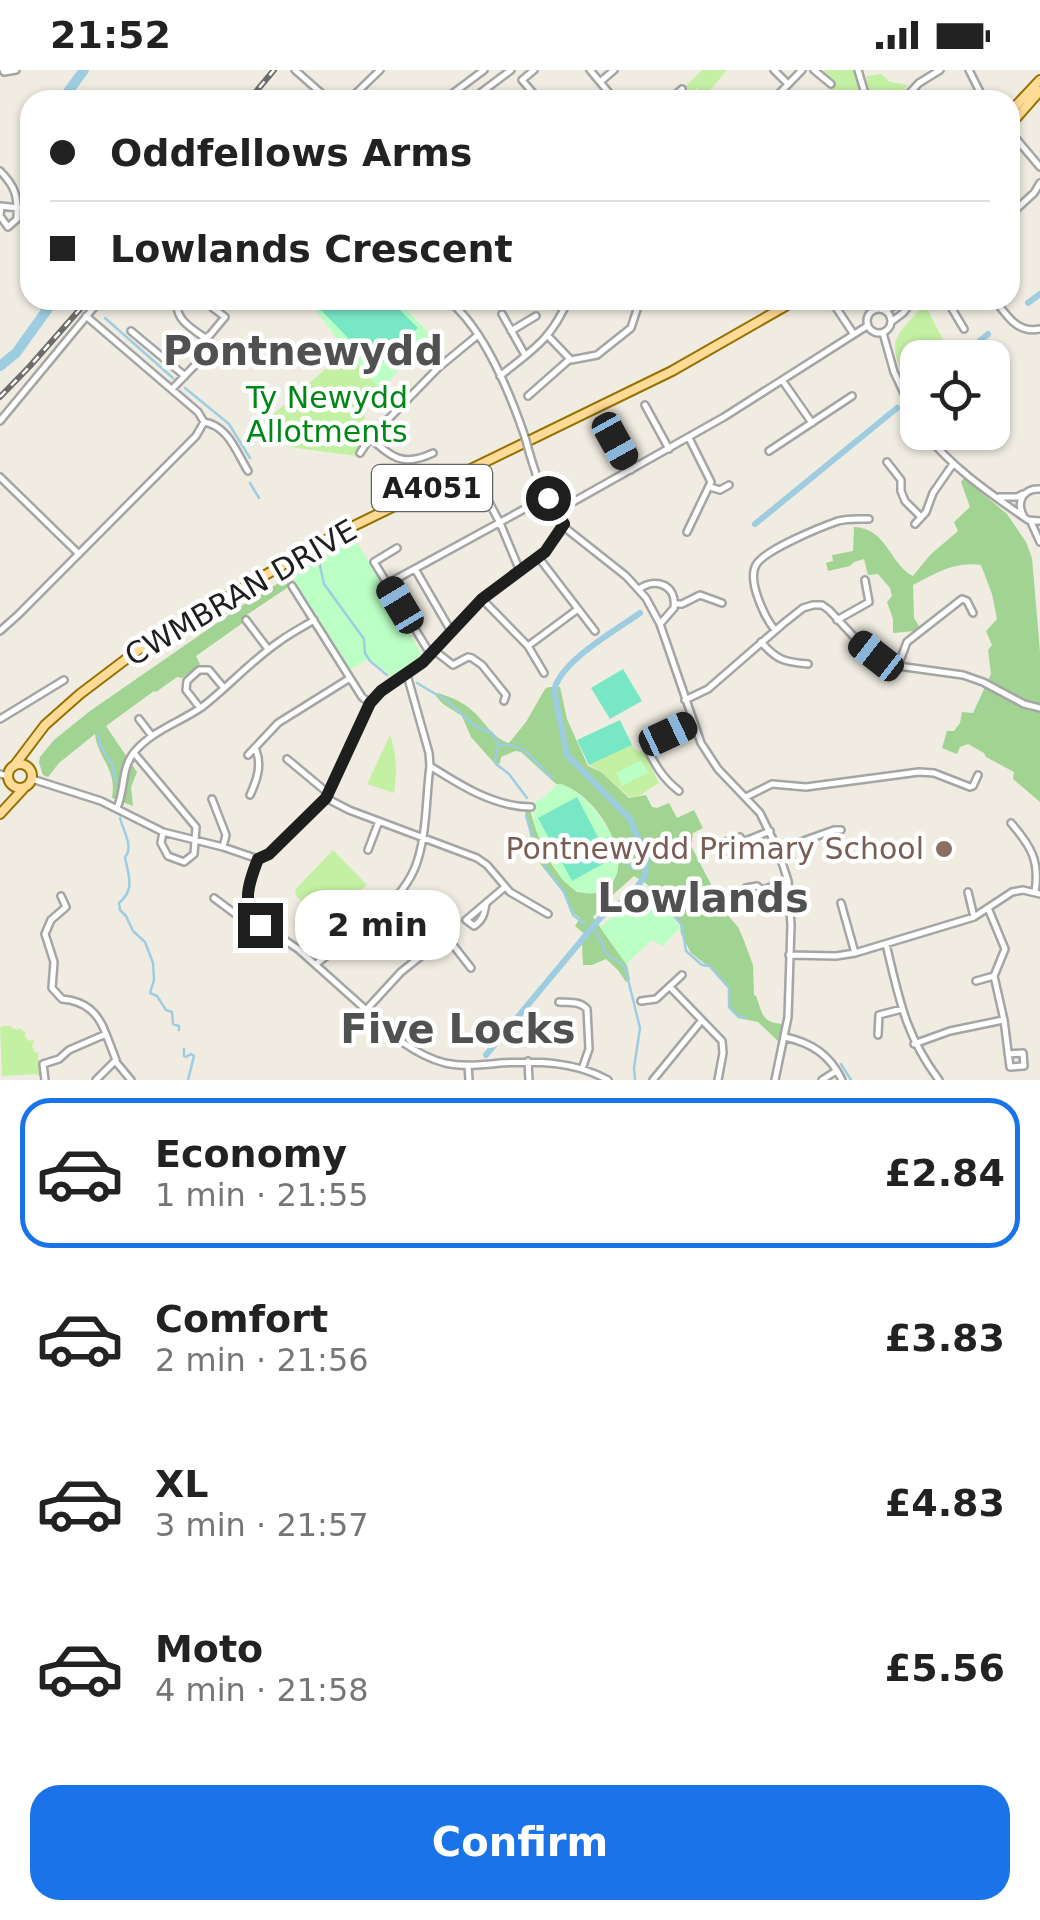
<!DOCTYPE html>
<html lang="en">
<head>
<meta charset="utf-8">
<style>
	:root { --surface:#fff; --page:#f6f6f6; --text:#222; --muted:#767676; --line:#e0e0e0; --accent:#1a73e8 }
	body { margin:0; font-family:"DejaVu Sans",sans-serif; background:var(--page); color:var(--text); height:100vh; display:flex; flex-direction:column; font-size:38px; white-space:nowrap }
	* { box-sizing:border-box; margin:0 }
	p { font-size:32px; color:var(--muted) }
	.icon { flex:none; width:55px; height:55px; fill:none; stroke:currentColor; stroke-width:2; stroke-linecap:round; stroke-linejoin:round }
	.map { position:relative; height:1010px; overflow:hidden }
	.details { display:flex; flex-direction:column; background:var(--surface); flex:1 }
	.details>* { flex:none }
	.guide { position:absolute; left:20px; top:20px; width:1000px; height:220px; border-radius:30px; box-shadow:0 2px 8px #0004; display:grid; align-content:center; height:220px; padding:0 30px; background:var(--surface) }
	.tools { position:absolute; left:900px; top:270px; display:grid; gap:20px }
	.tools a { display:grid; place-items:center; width:110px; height:110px; border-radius:20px; background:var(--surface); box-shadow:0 2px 8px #0004; font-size:50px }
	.end { position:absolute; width:45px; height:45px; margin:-22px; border:12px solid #1e1e1e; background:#fff; box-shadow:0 0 0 5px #fff }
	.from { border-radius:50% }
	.bubble { position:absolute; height:70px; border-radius:30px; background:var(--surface); box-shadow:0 2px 8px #0004; font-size:32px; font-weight:600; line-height:70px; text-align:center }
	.car { position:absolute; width:30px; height:60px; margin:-30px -15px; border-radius:12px; box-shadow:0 0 8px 2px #0007; background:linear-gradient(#222 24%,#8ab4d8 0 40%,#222 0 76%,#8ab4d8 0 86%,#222 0) }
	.guide b { display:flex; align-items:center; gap:35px; height:95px; font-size:38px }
	.guide b+b { border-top:2px solid var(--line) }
	.guide i { width:25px; height:25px; background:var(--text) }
	ul { padding:18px 0 0; list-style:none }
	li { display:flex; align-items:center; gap:30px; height:150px; margin:0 20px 15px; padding:0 10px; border:5px solid transparent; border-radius:30px }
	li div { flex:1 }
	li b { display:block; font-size:38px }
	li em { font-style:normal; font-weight:600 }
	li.selected { border-color:var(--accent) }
	li>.icon { width:90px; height:90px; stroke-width:1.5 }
	.action { display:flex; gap:20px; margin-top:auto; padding:20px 30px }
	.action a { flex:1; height:115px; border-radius:30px; background:var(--accent); color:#fff; font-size:40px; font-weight:600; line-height:115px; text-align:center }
	.status { display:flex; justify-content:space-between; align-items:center; height:70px; padding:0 50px; background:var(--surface); direction:ltr }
	.status svg { height:28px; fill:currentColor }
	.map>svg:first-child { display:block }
	.grass { fill:#c3f0a3 }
	.forest { fill:#a1d393 }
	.park { fill:#bbffc5 }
	.pitch { fill:#78e7c5 }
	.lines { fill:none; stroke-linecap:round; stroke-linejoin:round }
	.stream { stroke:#9ecde2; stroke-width:2.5 }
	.canal { stroke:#9ecde2; stroke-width:6 }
	.river { stroke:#9ecde2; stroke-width:10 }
	.minor-casing { stroke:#a5a5a5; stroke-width:10 }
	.major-casing { stroke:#977100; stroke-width:12 }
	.minor { stroke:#fff; stroke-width:5 }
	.major { stroke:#ffdb98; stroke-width:8 }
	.rail-casing { stroke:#6c6c6c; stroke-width:6 }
	.rail { stroke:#fff; stroke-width:2.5; stroke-dasharray:8; stroke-linecap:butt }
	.minor-bridge-casing { stroke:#a5a5a5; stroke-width:10; stroke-linecap:butt }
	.minor-bridge { stroke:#fff; stroke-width:5 }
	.route { stroke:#1e1e1e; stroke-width:12 }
	.education-dot { fill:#8d6e63; stroke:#fff; stroke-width:4 }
	.labels { text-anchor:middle; stroke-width:9; stroke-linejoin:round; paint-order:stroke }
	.shield { fill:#fff; stroke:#626262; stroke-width:2.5 }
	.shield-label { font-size:28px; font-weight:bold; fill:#1e1e1e }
	.park-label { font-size:30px; fill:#008716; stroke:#fff }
	.street-label { font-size:30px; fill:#1e1e1e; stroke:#fff }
	.education-label { font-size:30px; fill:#785e54; stroke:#fff; text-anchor:end }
	.district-label { font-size:40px; font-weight:bold; fill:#515151; stroke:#fff }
</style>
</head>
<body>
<div class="status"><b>21:52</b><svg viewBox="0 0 49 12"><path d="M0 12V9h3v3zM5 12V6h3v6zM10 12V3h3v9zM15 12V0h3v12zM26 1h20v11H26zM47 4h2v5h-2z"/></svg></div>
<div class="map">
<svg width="1040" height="1010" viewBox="0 0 1040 1010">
	<rect width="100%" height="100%" fill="#f0ece2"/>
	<path class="grass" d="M702 0H727L705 26 697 18 689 25 683 19Z
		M823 0H853L858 13 861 30H841L828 19 835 11Z
		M881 4 890 12 908 15 896 30 871 28 866 6Z
		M923 231 950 283 945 287 918 288 917 308 907 315C888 270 890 273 922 237Z
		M346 281 381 320 365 340 364 354 357 386 289 377 259 357Z
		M390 665C397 686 397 701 394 723L367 714Z
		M632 675 638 682 643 680 659 713C647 719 644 727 629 727L601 702 589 695Z
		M333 780 367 815 323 851 296 826 295 820Z
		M2 956H11V958L18 960 19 958 26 963 24 965 29 971 35 969 32 976 35 983 38 982 39 999 44 1009 35 1004 2 1006 0 958Z"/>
	<path class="forest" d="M964 408 1007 444 1026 472 1032 488 1040 582V732L1013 709 1014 702 986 687 984 683 968 674 960 677 957 684 942 678 947 661H954L960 653 962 642 973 643 991 604 988 580 992 575 986 561 997 549 992 524 981 495C956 491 935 503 913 515L914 548 919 556 914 561 893 563V549L887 532 892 526 890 518 878 504 868 505 864 489 854 492 850 496 828 501 826 493 833 491 832 485 853 481 854 457C887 458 890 495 913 506L930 485 958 461 954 452 970 437 961 412Z
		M313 492 296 516 293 514 242 548 244 552 196 586 200 594 182 608 177 607 156 622 154 621 106 656 137 702 131 717 133 736 112 728C117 697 98 690 95 664L59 693 48 707 43 705 39 693 40 687 54 670 90 641 246 533Z
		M549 617H560L567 649 588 696 601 702 629 728 646 725 652 737 657 738 669 733 677 748 694 740 703 758 693 763 691 776 726 843 738 857 743 868 753 895 754 925 756 926C763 944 761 952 782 954L780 973 758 952 738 948 729 937 728 918 709 897 691 883 681 864 680 855 663 831 647 814 634 806 609 828 593 847 627 895 630 909 626 912 618 900 606 889 592 895H583L582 874 587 866 575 856 580 848 574 844 563 822 541 795 530 765 525 741 530 740C539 771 550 802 577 822 658 830 603 718 556 714L521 682 515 681 501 687 500 693 496 695 471 667 462 646 443 634 436 626 438 623C448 626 461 631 469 638 484 649 490 667 509 673L526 652 545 619Z"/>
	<path class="park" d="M315 230H397L431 265 381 320 346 281 311 234Z
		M356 470 421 583V586L391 606 369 588 349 601 294 513 291 504Z
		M641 690 648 702 622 716 616 703Z
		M562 714C580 722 591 734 602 750 652 823 570 855 549 783 548 778 543 775 541 771 535 762 532 743 533 733L544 728 556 715Z
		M647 815 662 831 680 858 663 876 652 870 626 894 600 857 636 828Z"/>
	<path class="pitch" d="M327 230H390L418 258 377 298 319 238Z
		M623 599 642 631 610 649 591 618Z
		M620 650 632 675 589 695 577 670Z
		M577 727 610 790 572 811 538 748Z"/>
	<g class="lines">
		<path class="stream" d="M105 248 173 308
			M185 318 229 354 250 388
			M250 413 259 428
			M319 491 324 514 364 569 365 583 370 591 387 605
			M417 613 449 632 475 656 492 663 499 675 495 689 496 694 509 704 527 728
			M98 664 100 675 112 694 116 711
			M499 675C526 672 534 692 552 708
			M526 746 536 778 542 785 546 799 564 822 573 845 585 854
			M120 748C123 760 134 777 125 787 128 805 136 819 119 833L120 840 126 846 133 861 145 872 153 893 154 910 150 923 157 926 166 940 172 942 173 954 179 956V960
			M625 779 630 796 635 799
			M650 816 661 828 668 829 673 837V845L682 855 686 881 702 895 710 896 713 900 729 918V937L739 947H746
			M596 862C602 869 601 873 604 880 608 888 619 891 625 897L640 958 634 998 635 1010
			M184 979V986L186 987 191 984 194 986 188 1010
			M841 994 851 1010"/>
		<path class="canal" d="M1028 233 1040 224
			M960 288 988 264
			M913 326 918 322
			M755 454 897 338
			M486 985 601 847 630 826 645 806 646 789 644 781 629 748 567 685 554 621C560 591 615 561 640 543"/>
		<path class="river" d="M62 30 84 0
			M0 296 16 283 54 230"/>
		<defs>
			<path id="minor" d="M3 0 4 2 16 0
				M295 0 329 30
				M534 0 522 10 539 30
				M590 0 615 30
				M774 0 788 14
				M814 0 831 14
				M858 0 867 30
				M969 0 984 30
				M600 12 614 0
				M349 30 380 0
				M444 30 484 0
				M471 30 511 0
				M670 30 682 19
				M773 30 802 0
				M903 30 919 13 940 0
				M1013 65 1040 97
				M0 101C16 117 18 127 17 149L8 157 0 146 1 136 18 138
				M1010 145 1034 123 1040 113
				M178 230C173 248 191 258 205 268L210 265 225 247 213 238
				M448 230C484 259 510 323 525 367
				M831 230 853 263
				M870 230 874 239
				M951 230 948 232 964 259
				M995 230C1007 246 1018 264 1040 259
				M867 251a12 12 0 1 1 24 0a12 12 0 1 1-24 0Z
				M886 241 902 230
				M502 244 525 285
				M86 246 198 342 204 352C228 356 236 381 248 401
				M891 252 903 243 913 230
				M131 261 185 306
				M511 261 536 246
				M883 263 894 302 918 353
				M548 266 571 290 597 285 631 258 640 230
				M500 306C532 280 551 270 568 230
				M782 310 812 353
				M172 319 199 291
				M528 326 570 289
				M645 335 669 379
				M0 351 100 230
				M606 355 631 400
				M924 362C952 398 991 424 1028 450L1040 451
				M370 368C393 388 403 397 433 383
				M769 381 852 326
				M360 383 370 368 438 298 478 265
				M530 385 536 404 561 446 564 457 626 506 646 528 660 554 701 673 718 699 760 743 778 780 788 811 791 855 788 947 775 1010
				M887 392 901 410V421L905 431 921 447
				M0 407 79 484
				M710 417 720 420 729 415
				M999 427H1017L1023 424
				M435 436 474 416 481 417 500 453 520 501
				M557 441 724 347 867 256
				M1023 445C1016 431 1024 418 1040 419
				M1031 452 1040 472
				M915 454 926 442 933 423 953 394
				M687 462 711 412 689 368
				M397 478 374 492 431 585
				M539 488 595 561
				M415 499 451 561
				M387 514 539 431 548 428
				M292 516 362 627 370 633
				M639 519C656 507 677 515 674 538L660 554
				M482 529 528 576 544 603
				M675 534H682L700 525 722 533
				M246 550 268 579
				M837 550 869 532 865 510
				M775 560C765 548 747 511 756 495 764 480 821 457 838 451 849 448 859 449 869 449
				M0 561 18 545 196 366 204 352
				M761 572C777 590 784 592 808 594
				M528 576 578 539
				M435 581 453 595 468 587 472 588 482 595 506 625 504 631
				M898 596 907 572 962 529 967 531 973 543
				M685 630 708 619 784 553 803 538 813 535H822L829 540 858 571 876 585 898 596 963 605 983 612 1024 634 1040 638
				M200 638 186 620 187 611 199 600H209L224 618
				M0 649 64 610
				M139 649 152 666
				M134 683 196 757 194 784 184 792 168 786 161 773 163 762
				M248 685 278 653 350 608
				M287 689 329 724
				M430 696C460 715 494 737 531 737
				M0 704 8 706
				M32 709 101 731 163 762 223 777 258 789
				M679 721C662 708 654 693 645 674L692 653
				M250 725C257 710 262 695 256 680
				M746 727 772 714 806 717 919 702 934 703 970 717 973 716 978 705
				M326 728 349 740 477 788 487 795 510 822 548 844
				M212 729 226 765 223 777
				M117 738C126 718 120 698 136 680 154 660 180 652 202 637 229 616 252 590 280 571 291 563 303 557 314 550
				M1011 753C1031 776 1040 791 1035 822
				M743 772 740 767 723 773 726 781 741 778 743 772 770 761
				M368 780 379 751
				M778 780 834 760H841
				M258 789 250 810 247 829 249 841 255 850 298 879 402 972C415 981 429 989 445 993 463 997 482 995 500 993 537 991 574 991 608 1010
				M258 789 269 783 326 728 370 633 381 621 423 592 482 529 545 482 564 457
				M762 820 757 816 746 818 740 824 747 831 763 824 762 820 788 811
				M968 822 974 847
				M214 828 238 846 249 841
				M841 833 855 883
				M486 834C484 844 483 850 474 856L466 850 505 817
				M988 838 1005 879 994 906 1004 950 1010 997 1024 996 1023 983 1008 984
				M886 874C899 928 905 965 939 1010
				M789 885 836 886 855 883 974 847 1012 822 1023 820 1040 824
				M316 894C350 867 406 833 418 789 427 760 426 726 430 696L429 683 407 605
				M976 911 994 906
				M670 917 722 971 723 983 718 1010
				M641 931 656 929 682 905
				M559 932C570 933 580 931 587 939L589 979 582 999
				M366 940 401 902 446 866 471 898
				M878 965 879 945 902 939
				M785 967C812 973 830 985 842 1010
				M914 974 950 961 1003 950
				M528 991 529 1010
				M116 992 131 1010
				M468 995 469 1010
				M45 1010 43 994 59 989 69 980 106 964C98 942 85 931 62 929L52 918 54 892 45 864 51 850 66 837 61 826
				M96 1010 116 990 106 964
				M653 1010 702 950
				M822 1010 836 1001"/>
			<path id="major" d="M1010 42 1040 10
				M1010 55 1040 21
				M8 706a12 12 0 1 1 24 0a12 12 0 1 1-24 0Z
				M14 696 45 655 80 624 146 574 331 467 672 301 796 230
				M0 744 24 718"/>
		</defs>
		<use href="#minor" class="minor-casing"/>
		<use href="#major" class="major-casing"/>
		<use href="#minor" class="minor"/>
		<use href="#major" class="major"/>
		<defs>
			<path id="rail" d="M249 30 274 0
				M0 327 30 296 88 230"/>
		</defs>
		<use href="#rail" class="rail-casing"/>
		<use href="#rail" class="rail"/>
		<defs>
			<path id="minor-bridge" d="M525 367 530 385"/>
		</defs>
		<use href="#minor-bridge" class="minor-bridge-casing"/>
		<use href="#minor-bridge" class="minor-bridge"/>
	</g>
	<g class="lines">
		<path class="route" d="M260 855C240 835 249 812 258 789L269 784 326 728 370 633 381 621 423 592 482 529 545 482 564 454 548 428"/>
	</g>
	<circle class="education-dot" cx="944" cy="779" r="10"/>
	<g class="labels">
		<rect class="shield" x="372" y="395" width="120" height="46" rx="8"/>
		<g class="shield-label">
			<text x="432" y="428">A4051</text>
		</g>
		<g class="park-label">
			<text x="327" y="338">Ty Newydd<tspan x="327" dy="34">Allotments</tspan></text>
		</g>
		<g class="street-label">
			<text transform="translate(241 523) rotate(-30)" y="10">CWMBRAN DRIVE</text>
		</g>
		<g class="education-label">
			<text x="924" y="789">Pontnewydd Primary School</text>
		</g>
		<g class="district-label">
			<text x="303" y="295">Pontnewydd</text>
			<text x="703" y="842">Lowlands</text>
			<text x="458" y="973">Five Locks</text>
		</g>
	</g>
</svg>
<div class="tools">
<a><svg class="icon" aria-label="locate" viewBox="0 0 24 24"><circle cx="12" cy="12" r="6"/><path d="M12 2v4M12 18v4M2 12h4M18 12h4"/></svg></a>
</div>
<i class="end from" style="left:548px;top:428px"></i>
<i class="end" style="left:260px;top:855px"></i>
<div class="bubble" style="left:295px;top:820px;width:165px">2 min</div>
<i class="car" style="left:615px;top:371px;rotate:151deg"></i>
<i class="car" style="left:400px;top:535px;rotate:329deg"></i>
<i class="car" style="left:876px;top:586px;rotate:308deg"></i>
<i class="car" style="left:668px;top:664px;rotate:65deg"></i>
<div class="guide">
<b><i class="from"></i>Oddfellows Arms</b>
<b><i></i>Lowlands Crescent</b>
</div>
</div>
<section class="details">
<ul>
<li class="selected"><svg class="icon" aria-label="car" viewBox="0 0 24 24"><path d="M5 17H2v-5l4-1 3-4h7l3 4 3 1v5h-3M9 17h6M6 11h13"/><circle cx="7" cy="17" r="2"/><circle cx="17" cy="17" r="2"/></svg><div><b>Economy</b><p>1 min · 21:55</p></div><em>£2.84</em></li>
<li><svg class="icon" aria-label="car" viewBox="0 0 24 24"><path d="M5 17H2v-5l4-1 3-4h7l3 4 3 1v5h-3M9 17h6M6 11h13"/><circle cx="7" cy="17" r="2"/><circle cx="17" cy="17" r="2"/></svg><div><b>Comfort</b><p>2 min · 21:56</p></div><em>£3.83</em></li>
<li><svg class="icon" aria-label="car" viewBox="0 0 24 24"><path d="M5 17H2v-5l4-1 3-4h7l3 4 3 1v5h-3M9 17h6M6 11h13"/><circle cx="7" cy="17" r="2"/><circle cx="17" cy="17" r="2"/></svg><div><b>XL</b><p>3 min · 21:57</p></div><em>£4.83</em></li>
<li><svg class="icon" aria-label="car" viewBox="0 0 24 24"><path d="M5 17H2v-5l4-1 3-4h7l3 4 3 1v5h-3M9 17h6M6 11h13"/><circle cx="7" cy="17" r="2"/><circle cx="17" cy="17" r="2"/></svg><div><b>Moto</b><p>4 min · 21:58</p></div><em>£5.56</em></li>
</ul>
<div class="action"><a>Confirm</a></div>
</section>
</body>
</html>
